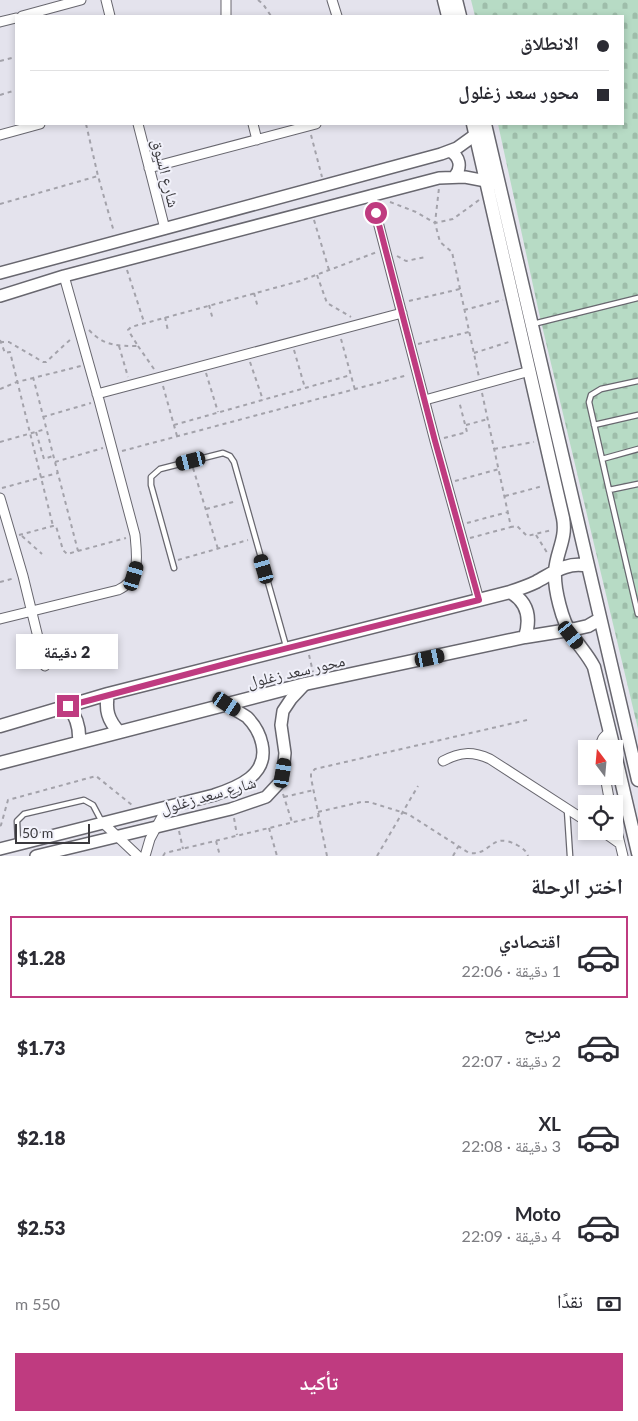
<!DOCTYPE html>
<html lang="ar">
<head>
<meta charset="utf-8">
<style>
	:root { --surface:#fff; --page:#f2f2f3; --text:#2b2b33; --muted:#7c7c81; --line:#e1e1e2; --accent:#bf3b80 }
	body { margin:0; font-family:Lato,"Noto Naskh Arabic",sans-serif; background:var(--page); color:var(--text); direction:rtl; height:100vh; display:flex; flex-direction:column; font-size:19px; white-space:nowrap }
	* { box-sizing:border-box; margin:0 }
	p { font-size:16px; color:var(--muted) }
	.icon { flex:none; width:28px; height:28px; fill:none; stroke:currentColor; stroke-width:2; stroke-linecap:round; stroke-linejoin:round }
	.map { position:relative; height:856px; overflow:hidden; direction:ltr }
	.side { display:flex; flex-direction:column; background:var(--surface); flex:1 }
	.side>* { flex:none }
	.top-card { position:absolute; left:15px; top:15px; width:609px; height:110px; border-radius:0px; box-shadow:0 2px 8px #0003; direction:rtl; display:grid; align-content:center; height:110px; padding:0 15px; background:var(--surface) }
	.needle { width:32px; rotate:344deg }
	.tools { position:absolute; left:578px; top:740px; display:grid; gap:10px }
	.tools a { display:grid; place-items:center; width:45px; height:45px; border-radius:0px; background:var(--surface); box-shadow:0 2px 8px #0003; font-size:25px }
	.scale { position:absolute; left:15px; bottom:12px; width:75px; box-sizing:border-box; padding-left:5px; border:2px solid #3b3a3e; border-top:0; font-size:14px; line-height:18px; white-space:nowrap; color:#3b3a3e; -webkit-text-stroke:4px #f1f1fa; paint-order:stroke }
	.end { position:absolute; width:22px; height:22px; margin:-11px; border:6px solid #bf3b80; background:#fff; box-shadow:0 0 0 2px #fff }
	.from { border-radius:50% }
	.bubble { position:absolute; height:35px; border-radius:0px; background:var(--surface); box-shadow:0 2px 8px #0003; font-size:16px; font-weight:800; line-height:35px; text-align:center; direction:rtl }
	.car { position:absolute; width:15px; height:30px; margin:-15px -8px; border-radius:6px; box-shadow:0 0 4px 1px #0007; background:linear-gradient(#222 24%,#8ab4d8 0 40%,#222 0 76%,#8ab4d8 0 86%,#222 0) }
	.top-card b { display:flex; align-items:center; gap:18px; height:48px; font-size:19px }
	.top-card b+b { border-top:1px solid var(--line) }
	.top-card i { width:12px; height:12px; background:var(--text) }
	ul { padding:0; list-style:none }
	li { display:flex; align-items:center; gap:15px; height:82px; margin:0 10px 8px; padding:0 5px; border:2px solid transparent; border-radius:0px }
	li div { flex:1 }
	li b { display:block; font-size:19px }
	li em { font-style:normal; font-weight:800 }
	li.selected { border-color:var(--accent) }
	li>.icon { width:45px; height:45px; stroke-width:1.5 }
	h2 { padding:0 15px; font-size:22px; line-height:60px }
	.pay { display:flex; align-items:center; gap:12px; height:55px; padding:0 15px; font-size:19px }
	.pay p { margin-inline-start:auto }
	.button { display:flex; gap:10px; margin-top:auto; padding:10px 15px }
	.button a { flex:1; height:58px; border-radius:0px; background:var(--accent); color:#fff; font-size:20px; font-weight:800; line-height:58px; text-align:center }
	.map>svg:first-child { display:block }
	.cemetery { fill:url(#cemetery-stones) }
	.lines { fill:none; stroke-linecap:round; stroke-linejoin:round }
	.service-casing { stroke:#68676f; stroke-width:7 }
	.minor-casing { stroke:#68676f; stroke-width:11 }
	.tertiary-casing { stroke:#68676f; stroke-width:14 }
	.secondary-casing { stroke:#68676f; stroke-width:15 }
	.path { stroke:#a3a2aa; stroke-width:2; stroke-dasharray:4 4; stroke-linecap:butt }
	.service { stroke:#fff; stroke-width:4.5 }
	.minor { stroke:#fff; stroke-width:9 }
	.tertiary { stroke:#fff; stroke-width:11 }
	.secondary { stroke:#fff; stroke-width:12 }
	.route { stroke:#bf3b80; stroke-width:6 }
	.labels { text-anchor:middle; stroke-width:4; stroke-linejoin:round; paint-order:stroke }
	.street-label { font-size:16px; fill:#3b3a3e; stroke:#f1f1fa }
</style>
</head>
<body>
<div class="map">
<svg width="638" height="856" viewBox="0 0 638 856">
	<defs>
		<pattern id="cemetery-stones" width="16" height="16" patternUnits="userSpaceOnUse" patternTransform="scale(1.25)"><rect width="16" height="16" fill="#b7dbc5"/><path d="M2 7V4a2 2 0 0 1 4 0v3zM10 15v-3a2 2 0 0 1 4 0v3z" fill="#9ebdaa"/></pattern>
	</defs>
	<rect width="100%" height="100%" fill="#e4e3ed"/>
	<path class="cemetery" d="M471 0H638V729L539 313 498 124H622V16H475Z"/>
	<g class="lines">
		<defs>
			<path id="service" d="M533 324 638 298
				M594 425 638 415
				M602 459 638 449
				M638 484 609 490 638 614
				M609 490 589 402 591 395 601 389 638 381
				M174 568 151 485V477L160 469 223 453 230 456 234 462 286 646
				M567 810 570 856
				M18 844 17 821 24 814 84 800 93 805 102 822"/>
			<path id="minor" d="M106 0 110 16
				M226 0V16
				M332 0 337 16
				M22 16 81 0
				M0 22 16 18
				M138 124 165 229
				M253 124 257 140
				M0 135 40 124
				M149 168 316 124
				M371 195 435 441 479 600
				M97 394 402 313
				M425 400 530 371
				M0 498 23 576 45 666
				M0 619 118 590C141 580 137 556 135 535L99 400 64 276
				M601 749C600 740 603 737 610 732
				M443 761C460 752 472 751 490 759L586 821
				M605 776 610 804
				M614 819 623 856
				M102 822 138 856
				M602 831 619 843
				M145 856 150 839 167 807"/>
			<path id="tertiary" d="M450 151C460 157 462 167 455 176
				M0 273 441 154 457 148 475 135
				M0 296 64 276 439 178 465 177 486 181
				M0 849 214 795C238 787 269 775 262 744 260 734 254 724 247 717 241 713 233 709 227 704
				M36 856 231 809 266 797 280 782 283 773 285 753 281 725 283 711 291 699 305 684"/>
			<path id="secondary" d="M444 0 448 16
				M456 0 460 16
				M473 124 563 518C567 539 556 552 555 572 554 588 562 622 572 635 579 646 588 655 594 667L614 749
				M485 124 638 780
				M510 592C528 602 531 618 525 637
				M108 694C105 710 108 720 119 732
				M68 706C77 717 80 728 79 742
				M0 726 108 694 510 592C519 589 528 586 536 582 553 573 567 561 588 566
				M614 750 638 853
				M0 763 305 684 525 637 575 629 588 626 600 619"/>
		</defs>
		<use href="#service" class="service-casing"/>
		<use href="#minor" class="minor-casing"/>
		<use href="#tertiary" class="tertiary-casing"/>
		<use href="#secondary" class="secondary-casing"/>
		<path class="path" d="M258 0 263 4 271 16
			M0 61 16 57
			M0 95 16 90
			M86 124 98 176 114 232
			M311 135 322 177
			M479 200 453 219 435 223 440 242 452 252 479 377
			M390 202 416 212 435 223 439 188
			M0 204 98 176
			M314 220 329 270
			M397 256 406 261 426 257
			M127 270 144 322
			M317 275 327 303 351 317
			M254 293 258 308
			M409 301 460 289
			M209 305 213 320
			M464 310 503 300
			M165 317 168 331
			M89 330C104 346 117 346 138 346L128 330 131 327 300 281 377 252
			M341 339 355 390
			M0 340 5 353 10 352 53 526
			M0 342H9L43 362H46L72 338
			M418 344 469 332
			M119 346 128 377
			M138 346 154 369
			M294 350 305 388
			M474 353 512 341
			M250 362 263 400
			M206 373 218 412
			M33 377 78 551
			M163 386 177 436
			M0 389 17 382 81 366
			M482 393 511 527 517 526 527 536 552 530
			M43 417 91 403
			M174 425 351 375
			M466 425 488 419
			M36 432 44 459 53 456
			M444 438 467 432 459 401
			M0 442 46 429
			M494 449 534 442
			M122 451 408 375
			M55 462 103 448
			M193 468 218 549
			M455 481 499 469
			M2 488 58 473
			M505 496 543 486
			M206 509 237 501
			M467 523 508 512
			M19 535 53 526H56L63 550 67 554 126 538
			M536 535 548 554
			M22 536 42 554
			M470 538 511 527
			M178 560 248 540
			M0 582 15 578
			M309 655 313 672
			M283 794 292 822
			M284 797 314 790
			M318 812 361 802H369L408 814 469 853C492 856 490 831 517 845 522 848 526 850 528 856
			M234 818 237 835
			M0 826 1 825 8 800 96 776 132 805
			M269 828 277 856
			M179 831 183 849
			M216 841 220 856
			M163 856 165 853 319 816
			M327 856 311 778V773L315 769 527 720
			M377 856 418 786
			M453 856 458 847"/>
		<use href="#service" class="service"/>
		<use href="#minor" class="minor"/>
		<use href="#tertiary" class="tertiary"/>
		<use href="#secondary" class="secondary"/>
	</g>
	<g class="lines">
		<path class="route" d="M68 706 248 658 479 600 435 441 376 213"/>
	</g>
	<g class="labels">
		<g class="street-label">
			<text transform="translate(166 173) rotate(76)" y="6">شارع السوق</text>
			<text transform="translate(296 671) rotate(-13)" y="6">محور سعد زغلول</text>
			<text transform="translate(208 795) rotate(-16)" y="6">شارع سعد زغلول</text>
		</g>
	</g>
</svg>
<div class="tools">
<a><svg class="needle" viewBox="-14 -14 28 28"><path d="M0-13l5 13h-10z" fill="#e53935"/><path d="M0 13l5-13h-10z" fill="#7c7c81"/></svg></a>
<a><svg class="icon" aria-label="locate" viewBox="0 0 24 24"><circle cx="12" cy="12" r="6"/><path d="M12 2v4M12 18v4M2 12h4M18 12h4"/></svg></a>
</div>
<div class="scale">50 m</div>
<i class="end from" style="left:376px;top:213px"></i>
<i class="end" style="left:68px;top:706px"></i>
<div class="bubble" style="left:16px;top:634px;width:102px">2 دقيقة</div>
<i class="car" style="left:191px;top:461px;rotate:256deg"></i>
<i class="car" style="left:264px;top:569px;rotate:344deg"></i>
<i class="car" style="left:134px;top:576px;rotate:17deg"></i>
<i class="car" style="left:571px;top:635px;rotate:142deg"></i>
<i class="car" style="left:430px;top:658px;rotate:78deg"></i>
<i class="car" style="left:227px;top:704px;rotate:124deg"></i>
<i class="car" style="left:283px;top:773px;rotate:9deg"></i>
<div class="top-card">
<b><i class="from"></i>الانطلاق</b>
<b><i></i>محور سعد زغلول</b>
</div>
</div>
<section class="side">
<h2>اختر الرحلة</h2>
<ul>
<li class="selected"><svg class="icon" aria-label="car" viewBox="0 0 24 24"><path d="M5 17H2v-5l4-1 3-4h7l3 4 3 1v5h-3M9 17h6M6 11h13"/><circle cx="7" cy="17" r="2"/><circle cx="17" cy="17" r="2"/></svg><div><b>اقتصادي</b><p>1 دقيقة · 22:06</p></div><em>$1.28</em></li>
<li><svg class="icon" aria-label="car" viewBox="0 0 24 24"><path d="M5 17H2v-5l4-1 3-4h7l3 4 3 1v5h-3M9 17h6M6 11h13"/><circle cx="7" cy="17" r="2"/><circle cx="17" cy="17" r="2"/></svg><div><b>مريح</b><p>2 دقيقة · 22:07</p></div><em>$1.73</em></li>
<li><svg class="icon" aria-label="car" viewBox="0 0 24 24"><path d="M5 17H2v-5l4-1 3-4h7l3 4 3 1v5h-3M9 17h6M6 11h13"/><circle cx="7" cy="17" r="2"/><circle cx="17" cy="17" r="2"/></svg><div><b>XL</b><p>3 دقيقة · 22:08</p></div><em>$2.18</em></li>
<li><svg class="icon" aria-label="car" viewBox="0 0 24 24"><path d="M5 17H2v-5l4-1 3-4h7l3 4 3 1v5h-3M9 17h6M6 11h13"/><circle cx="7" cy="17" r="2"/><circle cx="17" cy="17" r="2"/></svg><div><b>Moto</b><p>4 دقيقة · 22:09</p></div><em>$2.53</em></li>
</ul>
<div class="pay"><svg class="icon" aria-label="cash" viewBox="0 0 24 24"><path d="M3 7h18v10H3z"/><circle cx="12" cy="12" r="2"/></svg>نقدًا<p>550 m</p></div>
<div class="button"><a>تأكيد</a></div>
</section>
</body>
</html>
